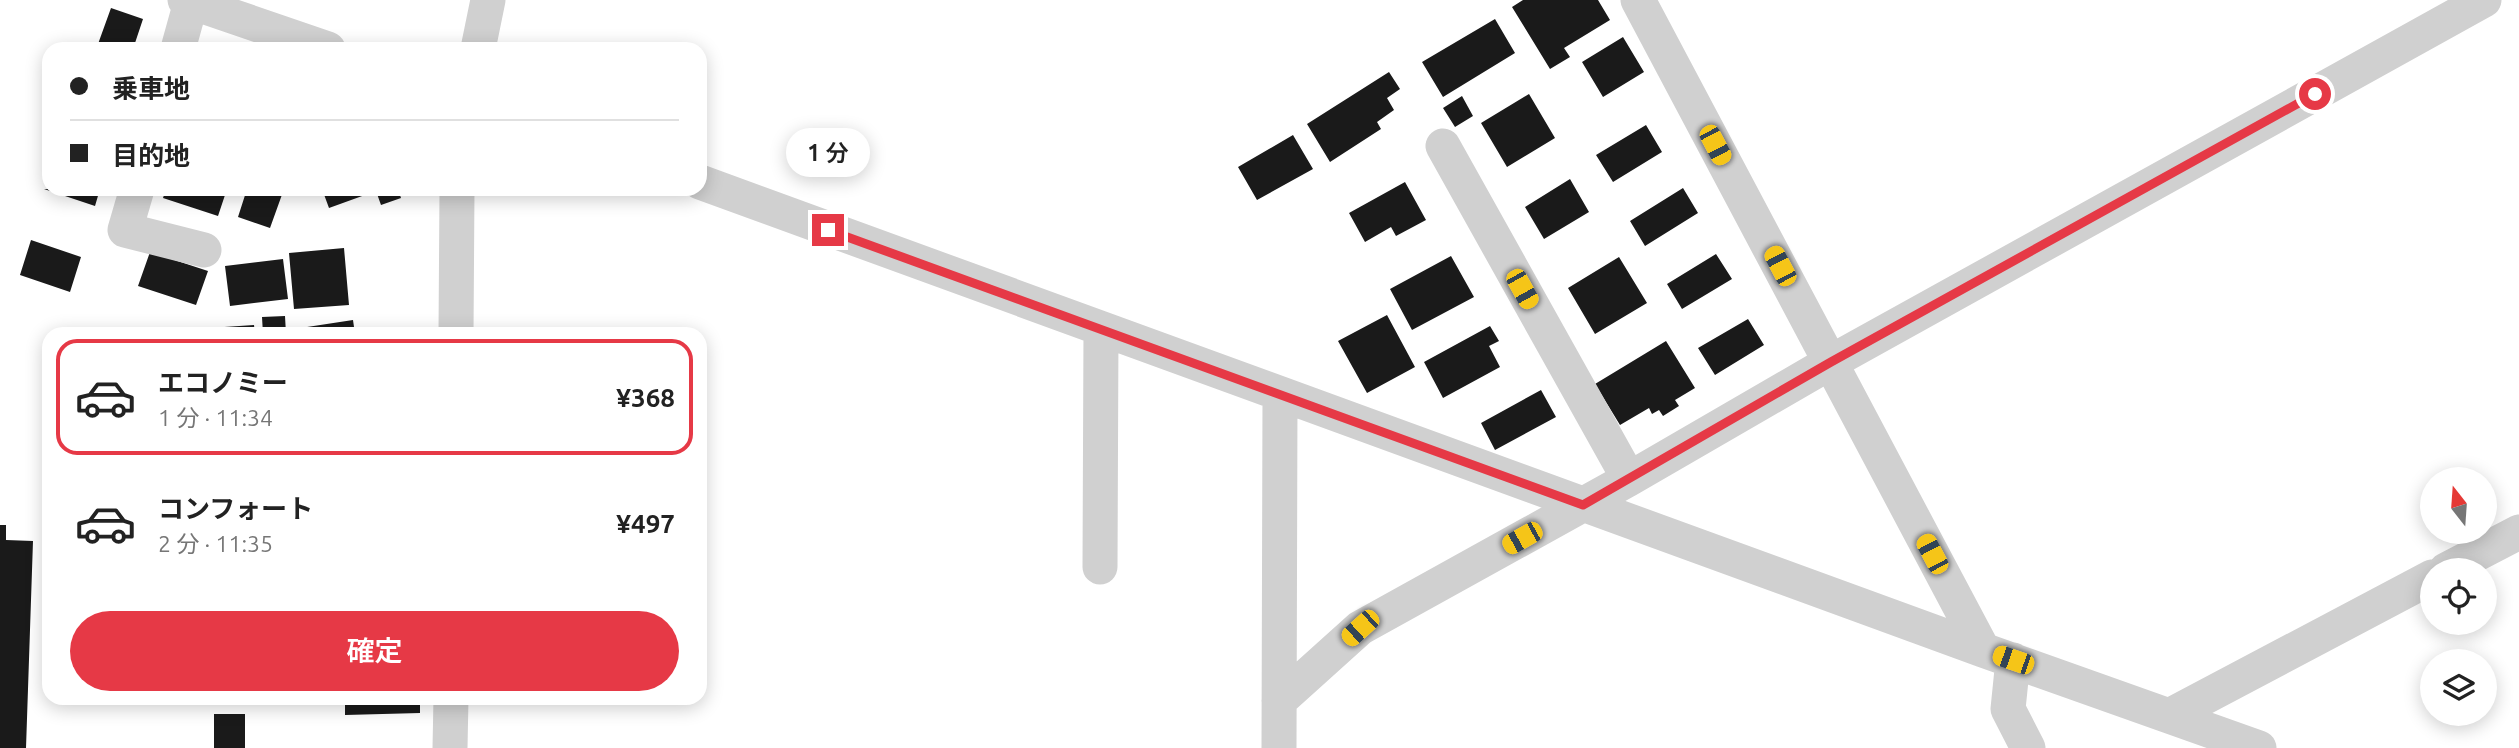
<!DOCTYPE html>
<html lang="ja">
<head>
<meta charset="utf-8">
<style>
	:root { --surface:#fff; --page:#f6f6f6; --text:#222; --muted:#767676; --line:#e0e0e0; --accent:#e63946 }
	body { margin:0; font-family:Ubuntu,"Noto Sans JP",sans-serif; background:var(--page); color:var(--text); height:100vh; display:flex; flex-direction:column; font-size:26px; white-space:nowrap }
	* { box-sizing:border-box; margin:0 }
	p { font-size:23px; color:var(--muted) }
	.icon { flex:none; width:38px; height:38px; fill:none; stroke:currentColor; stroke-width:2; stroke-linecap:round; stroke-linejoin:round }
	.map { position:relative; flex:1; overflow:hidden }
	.drawer { position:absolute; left:42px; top:327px; width:665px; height:378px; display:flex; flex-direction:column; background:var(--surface); border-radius:21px; box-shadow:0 4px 18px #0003 }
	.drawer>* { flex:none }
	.hud { position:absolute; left:42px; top:42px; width:665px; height:154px; border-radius:21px; box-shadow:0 4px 18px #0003; display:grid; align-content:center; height:154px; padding:0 28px; background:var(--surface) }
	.needle { width:46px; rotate:343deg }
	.controls { position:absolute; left:2420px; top:467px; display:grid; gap:14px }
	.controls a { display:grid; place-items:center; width:77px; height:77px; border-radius:50%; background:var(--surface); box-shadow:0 4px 18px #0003; font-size:35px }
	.end { position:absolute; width:32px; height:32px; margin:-16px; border:9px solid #e63946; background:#fff; box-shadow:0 0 0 4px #fff }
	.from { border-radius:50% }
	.bubble { position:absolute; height:49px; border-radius:24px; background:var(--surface); box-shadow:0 4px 18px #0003; font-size:23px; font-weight:600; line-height:49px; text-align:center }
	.car { position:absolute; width:21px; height:42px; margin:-21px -10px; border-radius:9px; box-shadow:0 0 5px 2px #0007; background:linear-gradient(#f5c518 24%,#345 0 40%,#f5c518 0 76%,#345 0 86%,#f5c518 0) }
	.hud b { display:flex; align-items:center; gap:24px; height:66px; font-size:26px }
	.hud b+b { border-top:2px solid var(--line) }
	.hud i { width:18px; height:18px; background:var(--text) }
	ul { padding:12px 0 0; list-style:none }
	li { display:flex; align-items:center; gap:21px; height:116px; margin:0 14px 10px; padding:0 14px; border:4px solid transparent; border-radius:21px }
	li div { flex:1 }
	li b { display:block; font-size:26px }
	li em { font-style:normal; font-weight:600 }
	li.active { border-color:var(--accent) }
	li>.icon { width:63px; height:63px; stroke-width:1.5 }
	.primary-button { display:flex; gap:14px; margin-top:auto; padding:14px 28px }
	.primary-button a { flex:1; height:80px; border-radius:42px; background:var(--accent); color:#fff; font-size:28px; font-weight:600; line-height:80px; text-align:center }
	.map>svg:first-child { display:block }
	.building { fill:#1a1a1a }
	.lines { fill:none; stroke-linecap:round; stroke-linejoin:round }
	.minor { stroke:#d0d0d0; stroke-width:35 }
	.route { stroke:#e63946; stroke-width:9 }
</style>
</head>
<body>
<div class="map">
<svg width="2519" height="748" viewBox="0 0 2519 748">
	<rect width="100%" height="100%" fill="#fff"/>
	<path class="building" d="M1523 0H1598L1610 20 1564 48 1570 57 1550 69 1512 7Z
		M111 8 143 19 133 49H115L98 44Z
		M1495 19 1515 53 1443 97 1422 62Z
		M1623 37 1644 72 1603 97 1582 62Z
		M1389 72 1400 89 1387 98 1394 110 1377 122 1381 129 1330 162 1307 124Z
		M1529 94 1555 138 1507 167 1481 123Z
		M1462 96 1473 116 1455 127 1443 108Z
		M1646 125 1662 152 1613 182 1596 155Z
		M1293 135 1313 169 1257 200 1238 167Z
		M1570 179 1589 212 1544 239 1525 207Z
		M1405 182 1426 220 1396 236 1391 227 1365 242 1349 213Z
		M1683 188 1698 213 1645 246 1630 221Z
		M44 189H100L95 206Z
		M166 189H227L218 216 163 198Z
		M247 189H284L270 228 238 217Z
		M322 189H398L401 198 381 205 376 191 329 208Z
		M31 240 81 257 70 292 20 275Z
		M344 248 349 305 294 309 289 253Z
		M150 252 208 271 196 305 138 286Z
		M1716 254 1732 279 1682 309 1667 284Z
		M1451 256 1474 297 1412 330 1390 289Z
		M1619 257 1647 303 1595 334 1568 288Z
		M283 259 288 299 230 306 225 266Z
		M1387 315 1415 367 1367 393 1338 341Z
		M285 316 286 334H263L262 317Z
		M1748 319 1764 345 1715 375 1698 348Z
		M353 320 355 334H294V329Z
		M254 325 255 334H180V330Z
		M1490 326 1499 341 1489 346 1500 367 1443 398 1424 362Z
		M1666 341 1695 388 1675 400 1679 406 1663 416 1659 410 1652 414 1649 408 1620 425 1595 384Z
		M1541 390 1556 417 1495 450 1481 423Z
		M0 525H6V540L33 541 26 748H0Z
		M345 698H420V713L345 715Z
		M214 714H245V748H214Z"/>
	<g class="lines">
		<path class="minor" d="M185 0 328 49
			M1638 0 1983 650
			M178 49 191 2
			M478 49 488 0
			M1443 146 1629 479
			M700 182 1983 650 2259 748
			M137 189 125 230 204 250
			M456 334 457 189
			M1100 567 1101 329
			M2446 570 2519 532
			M2013 660 2008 709 2028 748
			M1279 701 1360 628 1629 479 1831 362 2484 0
			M2171 715 2432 577
			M450 748 451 698
			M1279 748 1280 395"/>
	</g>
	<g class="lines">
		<path class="route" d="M828 230 1583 505 1831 362 2315 94"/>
	</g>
</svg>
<div class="controls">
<a><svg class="needle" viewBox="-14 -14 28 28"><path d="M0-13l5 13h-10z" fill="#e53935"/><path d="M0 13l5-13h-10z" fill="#767676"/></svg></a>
<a><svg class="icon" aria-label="locate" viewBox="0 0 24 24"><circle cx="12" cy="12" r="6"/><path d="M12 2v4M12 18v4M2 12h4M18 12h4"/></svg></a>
<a><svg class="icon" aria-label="layers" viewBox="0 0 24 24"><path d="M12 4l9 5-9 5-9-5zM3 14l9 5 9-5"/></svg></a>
</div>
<i class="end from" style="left:2315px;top:94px"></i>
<i class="end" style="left:828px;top:230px"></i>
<div class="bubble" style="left:786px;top:128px;width:84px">1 分</div>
<i class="car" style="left:1715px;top:145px;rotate:152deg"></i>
<i class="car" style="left:1780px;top:266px;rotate:332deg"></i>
<i class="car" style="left:1522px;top:289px;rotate:151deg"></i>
<i class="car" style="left:1522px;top:538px;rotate:241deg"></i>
<i class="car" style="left:1932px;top:554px;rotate:332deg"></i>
<i class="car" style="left:1360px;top:628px;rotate:228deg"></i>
<i class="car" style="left:2013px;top:660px;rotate:289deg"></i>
<div class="hud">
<b><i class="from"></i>乗車地</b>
<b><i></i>目的地</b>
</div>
<section class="drawer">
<ul>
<li class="active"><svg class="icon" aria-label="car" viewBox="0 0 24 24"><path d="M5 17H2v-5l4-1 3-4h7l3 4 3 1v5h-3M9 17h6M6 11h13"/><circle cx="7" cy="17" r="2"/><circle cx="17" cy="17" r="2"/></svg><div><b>エコノミー</b><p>1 分 · 11:34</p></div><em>¥368</em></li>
<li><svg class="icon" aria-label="car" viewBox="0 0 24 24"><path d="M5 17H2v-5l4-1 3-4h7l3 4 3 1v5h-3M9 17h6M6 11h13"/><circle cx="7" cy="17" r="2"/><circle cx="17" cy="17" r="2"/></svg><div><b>コンフォート</b><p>2 分 · 11:35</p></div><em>¥497</em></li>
</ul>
<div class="primary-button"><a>確定</a></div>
</section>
</div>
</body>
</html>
